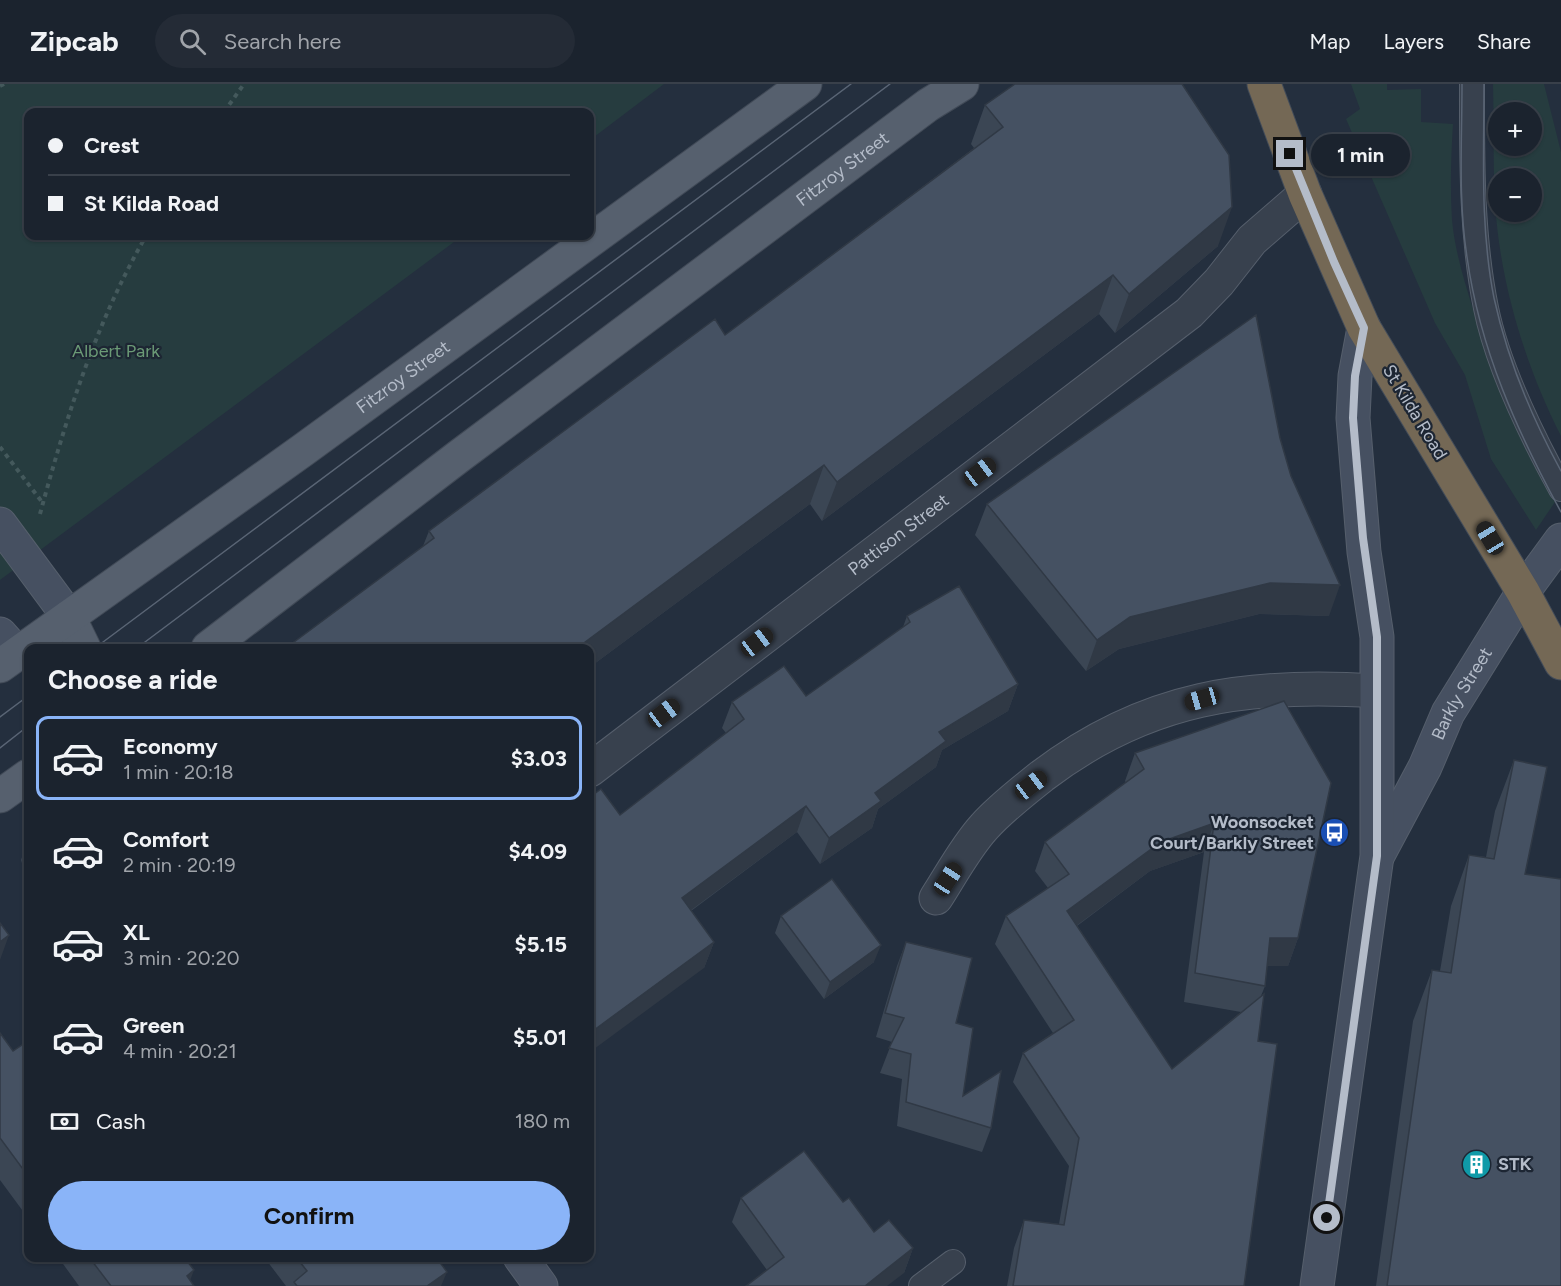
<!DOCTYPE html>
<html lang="en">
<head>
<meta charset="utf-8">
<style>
	:root { --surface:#1b232e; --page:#242b36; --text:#f1f3f6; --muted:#a0a4aa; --line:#39404a; --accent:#8ab4f8 }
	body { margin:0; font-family:Figtree,sans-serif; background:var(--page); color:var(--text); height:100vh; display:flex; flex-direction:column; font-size:22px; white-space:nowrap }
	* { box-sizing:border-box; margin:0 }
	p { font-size:20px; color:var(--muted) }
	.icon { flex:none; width:33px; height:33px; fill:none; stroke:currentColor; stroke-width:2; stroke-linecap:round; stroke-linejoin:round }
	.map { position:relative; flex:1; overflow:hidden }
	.drawer { position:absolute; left:24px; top:560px; width:570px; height:618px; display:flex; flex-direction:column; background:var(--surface); border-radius:12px; box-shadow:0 2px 4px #0004,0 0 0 2px var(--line) }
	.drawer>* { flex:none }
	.banner { position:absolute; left:24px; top:24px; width:570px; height:132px; border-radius:12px; box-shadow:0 2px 4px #0004,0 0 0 2px var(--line); display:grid; align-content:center; height:132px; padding:0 24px; background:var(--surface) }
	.controls { position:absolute; left:1488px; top:18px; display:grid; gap:12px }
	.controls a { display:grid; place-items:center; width:54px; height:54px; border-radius:50%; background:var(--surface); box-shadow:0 2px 4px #0004,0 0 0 2px var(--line); font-size:30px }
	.end { position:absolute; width:27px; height:27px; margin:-14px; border:8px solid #b4bcc9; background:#111; box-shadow:0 0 0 3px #111 }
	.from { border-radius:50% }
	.bubble { position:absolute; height:42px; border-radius:21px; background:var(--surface); box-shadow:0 2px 4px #0004,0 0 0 2px var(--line); font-size:20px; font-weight:700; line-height:42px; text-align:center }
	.car { position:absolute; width:18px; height:36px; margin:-18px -9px; border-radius:8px; box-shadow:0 0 4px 2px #0007; background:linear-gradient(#222 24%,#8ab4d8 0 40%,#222 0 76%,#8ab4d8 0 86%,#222 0) }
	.banner b { display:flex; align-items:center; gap:21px; height:57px; font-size:22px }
	.banner b+b { border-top:2px solid var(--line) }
	.banner i { width:15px; height:15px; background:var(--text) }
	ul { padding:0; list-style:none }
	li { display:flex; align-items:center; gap:18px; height:84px; margin:0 12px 9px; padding:0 12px; border:3px solid transparent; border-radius:12px }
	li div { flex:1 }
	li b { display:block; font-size:22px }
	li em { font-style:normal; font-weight:700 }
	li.active { border-color:var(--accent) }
	li>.icon { width:54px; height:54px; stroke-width:1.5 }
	h2 { padding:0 24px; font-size:27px; line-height:72px }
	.pay { display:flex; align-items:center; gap:15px; height:66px; padding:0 24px; font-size:22px }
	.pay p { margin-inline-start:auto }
	.button { display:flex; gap:12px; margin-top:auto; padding:12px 24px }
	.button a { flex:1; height:69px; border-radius:36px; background:var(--accent); color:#111; font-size:24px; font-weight:700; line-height:69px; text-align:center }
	header { display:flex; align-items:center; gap:36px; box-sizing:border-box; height:84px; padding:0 30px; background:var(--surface); border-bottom:2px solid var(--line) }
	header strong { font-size:28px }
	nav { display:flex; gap:33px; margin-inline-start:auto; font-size:21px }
	.search { width:420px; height:54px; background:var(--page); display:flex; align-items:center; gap:15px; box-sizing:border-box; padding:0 21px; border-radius:33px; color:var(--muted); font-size:22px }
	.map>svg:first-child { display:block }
	.green { fill:#263c3f; fill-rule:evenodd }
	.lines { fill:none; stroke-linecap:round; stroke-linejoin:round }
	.lane-casing { stroke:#565f6c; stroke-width:26 }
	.street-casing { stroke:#565f6c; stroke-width:35 }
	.secondary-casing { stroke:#565f6c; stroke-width:35 }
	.primary-casing { stroke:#414a57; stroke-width:35 }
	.highway-casing { stroke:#434c59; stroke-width:35 }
	.path { stroke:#44595c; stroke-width:4; stroke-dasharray:4.5 4.5; stroke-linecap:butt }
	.lane { stroke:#38414e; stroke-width:24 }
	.street { stroke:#38414e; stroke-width:33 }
	.secondary { stroke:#465061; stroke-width:33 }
	.primary { stroke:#56606e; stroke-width:33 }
	.highway { stroke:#746855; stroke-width:33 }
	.tram { stroke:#5a6575; stroke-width:1.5 }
	.wall { fill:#3b4654; fill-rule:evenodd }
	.shaded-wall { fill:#303945 }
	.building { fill:#455162; stroke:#303945; stroke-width:1.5 }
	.route { stroke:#b4bcc9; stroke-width:8 }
	.labels { text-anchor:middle; stroke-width:4.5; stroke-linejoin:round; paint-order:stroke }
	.street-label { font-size:18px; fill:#b4bcc9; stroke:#1d2633 }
	.park-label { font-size:18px; fill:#6b9a76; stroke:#1d2633 }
	.poi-label { font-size:18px; font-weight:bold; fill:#b4bcc9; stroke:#1d2633; text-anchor:end }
</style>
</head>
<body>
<header>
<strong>Zipcab</strong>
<div class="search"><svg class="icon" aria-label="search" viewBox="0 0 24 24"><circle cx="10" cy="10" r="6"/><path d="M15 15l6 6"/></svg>Search here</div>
<nav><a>Map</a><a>Layers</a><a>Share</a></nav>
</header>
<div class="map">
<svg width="1561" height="1202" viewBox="0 0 1561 1202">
	<rect width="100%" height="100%" fill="#242f3e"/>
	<path class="green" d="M0 0H664L590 56V28H28V152H462L0 496Z
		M1351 0H1387V6L1421 5V38L1453 40C1451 72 1450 104 1452 136 1455 167 1464 196 1473 225 1494 292 1522 356 1555 418L1536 446 1491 375 1465 291 1435 239 1346 35 1360 25Z
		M1493 0H1544L1561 68V352C1525 281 1500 199 1495 119 1493 80 1494 40 1493 0ZM1498 28H1532V62H1498ZM1498 94H1532V128H1498Z"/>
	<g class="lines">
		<defs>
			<path id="lane" d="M1472 0C1472 74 1471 150 1486 224 1498 284 1532 352 1561 405
				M921 1202 953 1178"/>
			<g id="street">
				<path id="s1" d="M590 686 1189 229 1219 198 1252 156 1305 110"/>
				<path d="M936 814C951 791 965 764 984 743 1001 724 1022 708 1042 692 1147 612 1248 599 1376 607"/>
			</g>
			<g id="secondary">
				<path d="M0 440 69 533"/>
				<path d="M0 550 17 569"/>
				<path id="s2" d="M1378 771 1425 683 1448 629 1523 508 1561 456"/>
				<path d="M520 1173 541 1202"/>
				<path d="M1317 1202 1377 772V553L1364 468 1353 334 1355 292 1364 244"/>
			</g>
			<g id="primary">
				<path d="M69 533 84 564"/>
				<path id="s3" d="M208 564 458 373 928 21 962 0"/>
				<path id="s4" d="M0 582 303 366 805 0"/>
				<path d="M0 712 28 692"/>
			</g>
			<path id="highway" d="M1264 0 1305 110 1364 244 1523 508 1561 579"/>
		</defs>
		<use href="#lane" class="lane-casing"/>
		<use href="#street" class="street-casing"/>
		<use href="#secondary" class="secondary-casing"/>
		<use href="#primary" class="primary-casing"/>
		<use href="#highway" class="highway-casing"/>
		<path class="path" d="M0 2 4 0
			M224 28 244 0
			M0 363 42 418
			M40 430C66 334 96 238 146 152"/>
		<use href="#lane" class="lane"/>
		<use href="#street" class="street"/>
		<use href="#secondary" class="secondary"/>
		<use href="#primary" class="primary"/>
		<use href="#highway" class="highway"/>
		<path class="tram" d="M1462 0C1462 58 1458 116 1467 173 1480 266 1517 347 1561 428
			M1484 0C1484 71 1480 144 1494 214 1507 274 1532 334 1561 387
			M95 564 851 0
			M137 564 890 0
			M0 633 28 612
			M0 664 28 642"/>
	</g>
	<path class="wall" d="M985 21 1218 162 1115 249 1099 230 822 437 810 420 590 583V564L423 462 429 447 725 251 974 64 971 60Z
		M1280 354 1329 532 1259 530 1119 565 1086 587 975 451 987 420Z
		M907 532 1018 600 1008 627 942 666 936 683 878 725 872 744 820 780 797 748 691 827 714 858 704 884 620 731 726 649 722 644 732 618 806 612 903 543Z
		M1284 617 1298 854 1288 882H1267L1265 902 1261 912 1244 1202H1007L1014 1164 1024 1136 1059 1140 1069 1082 1013 998 1023 969 1053 949 995 860 1006 832 1048 804 1035 787 1045 758 1126 699 1125 697 1135 669ZM1204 768 1184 918 1241 928 1172 985 1077 842 1150 787Z
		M1514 676 1525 790 1561 1202H1376L1413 937 1432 886 1440 887 1451 822 1469 771 1486 773 1495 727Z
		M28 758V798L21 776 27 759Z
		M781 832 874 878 824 915 775 849Z
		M906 858 956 939 963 1012 991 1044 982 1068 897 1042 902 995 880 989 892 958 876 953 897 882Z
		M0 949 13 967 28 957V1134L0 1096Z
		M741 1114 843 1118 874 1148 913 1164 904 1189 767 1186 732 1138Z
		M58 1173H184L190 1197 194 1202H79Z
		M264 1173H436L441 1202H286Z"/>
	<path class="shaded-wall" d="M1232 123 1218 162 1115 249 1129 210Z
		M1113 191 1099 230 822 437 837 398Z
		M824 381 810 420 590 583V564H577Z
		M1270 499 1340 501 1329 532 1259 530 1119 565 1086 587 1097 556 1130 533Z
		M1018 600 1008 627 942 666 936 683 878 725 872 744 820 780 829 754 875 709 939 648Z
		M806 722 797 748 672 840 682 814Z
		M1214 739 1204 768 1150 787 1057 856 1067 827 1161 758Z
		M9 851 0 876V858Z
		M1270 854H1298L1288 882H1259Z
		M714 858 704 884 590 968V949Z
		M881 861 874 878 824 915 830 898Z
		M913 1164 904 1189 887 1202H865Z
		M194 1186 188 1202 187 1192Z
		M447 1188 441 1202H427Z"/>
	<path class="building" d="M1015 0H1182L1229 71 1232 123 1129 210 1113 191 837 398 824 381 577 564H286L434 454 429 447 715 235 725 251 1003 43 985 21Z
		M1256 231 1280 354 1291 392 1340 501 1270 499 1130 533 1097 556 987 420Z
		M959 502 1018 600 939 648 946 657 875 709 881 717 829 754 806 722 682 814 714 858 590 949V713L601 705 620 731 744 635 732 618 784 582 806 612 910 538 907 532Z
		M1284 617 1331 699 1298 854H1270L1265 902 1195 889 1214 739 1161 758 1067 827 1172 985 1264 910 1258 957 1277 960 1244 1202H1013L1024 1136 1064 1141 1079 1054 1023 969 1074 936 1006 832 1069 790 1045 758 1144 685 1135 669Z
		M1514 676 1547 683 1525 790 1561 795V1202H1387L1432 886 1451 889 1469 771 1494 775Z
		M832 795 881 861 830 898 781 832Z
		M0 839 9 851 0 858Z
		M906 858 972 874 956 939 973 944 963 1012 1001 987 991 1044 906 1018 911 970 889 964 904 934 885 929Z
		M0 949 13 967 28 957V1092L0 1054Z
		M804 1067 843 1118 849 1114 874 1148 889 1136 913 1164 865 1202H746L784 1173 741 1114Z
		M89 1173H184L194 1186 187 1192 194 1202H111Z
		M296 1173H436L447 1188 427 1202H297L294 1198 307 1187Z"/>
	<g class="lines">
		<path class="route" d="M1290 70 1334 178 1364 244 1355 292 1353 334 1363 454 1377 553V772L1327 1134"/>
	</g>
	<defs>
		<symbol id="bus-disc" viewBox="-11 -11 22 22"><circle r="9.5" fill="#1a4fb4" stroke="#1d2633"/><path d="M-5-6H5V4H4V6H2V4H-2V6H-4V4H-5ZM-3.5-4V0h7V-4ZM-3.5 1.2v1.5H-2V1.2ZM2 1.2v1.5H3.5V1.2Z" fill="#fff"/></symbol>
		<symbol id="building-disc" viewBox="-11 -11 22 22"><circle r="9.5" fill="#0f9aa8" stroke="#1d2633"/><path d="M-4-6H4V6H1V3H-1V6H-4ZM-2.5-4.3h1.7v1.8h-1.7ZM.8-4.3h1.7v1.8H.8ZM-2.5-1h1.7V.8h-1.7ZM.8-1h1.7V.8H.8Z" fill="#fff"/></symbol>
	</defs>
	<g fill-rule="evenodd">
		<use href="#bus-disc" x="1318" y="732" width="33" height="33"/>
		<use href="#building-disc" x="1460" y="1064" width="33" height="33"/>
	</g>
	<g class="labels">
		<g class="street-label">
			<text dy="6" stroke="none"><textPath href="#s3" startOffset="795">Fitzroy Street</textPath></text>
			<text dy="6" stroke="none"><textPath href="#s4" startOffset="496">Fitzroy Street</textPath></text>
			<text transform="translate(1415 328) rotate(59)" y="6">St Kilda Road</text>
			<text dy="6" stroke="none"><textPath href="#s1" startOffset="388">Pattison Street</textPath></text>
			<text dy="6" stroke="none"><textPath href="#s2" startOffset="182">Barkly Street</textPath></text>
		</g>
		<g class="park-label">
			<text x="116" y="273">Albert Park</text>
		</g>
		<g class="poi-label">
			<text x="1314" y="744">Woonsocket<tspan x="1314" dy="21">Court/Barkly Street</tspan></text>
			<text x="1498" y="1086" text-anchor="start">STK</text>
		</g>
	</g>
</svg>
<div class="controls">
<a>+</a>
<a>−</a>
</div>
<i class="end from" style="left:1327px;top:1134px"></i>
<i class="end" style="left:1290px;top:70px"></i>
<div class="bubble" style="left:1311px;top:50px;width:99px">1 min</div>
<i class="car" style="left:980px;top:388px;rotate:53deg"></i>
<i class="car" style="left:1490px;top:454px;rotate:329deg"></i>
<i class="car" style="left:757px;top:558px;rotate:53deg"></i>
<i class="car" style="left:1202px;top:615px;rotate:254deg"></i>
<i class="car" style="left:664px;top:629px;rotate:53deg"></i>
<i class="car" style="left:1031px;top:701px;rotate:53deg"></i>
<i class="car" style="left:948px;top:795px;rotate:33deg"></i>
<div class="banner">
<b><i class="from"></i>Crest</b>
<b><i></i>St Kilda Road</b>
</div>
<section class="drawer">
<h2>Choose a ride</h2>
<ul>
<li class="active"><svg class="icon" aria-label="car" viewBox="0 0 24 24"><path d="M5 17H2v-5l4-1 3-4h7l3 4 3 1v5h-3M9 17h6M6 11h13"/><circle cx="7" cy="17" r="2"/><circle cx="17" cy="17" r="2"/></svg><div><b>Economy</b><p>1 min · 20:18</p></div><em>$3.03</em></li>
<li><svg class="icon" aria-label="car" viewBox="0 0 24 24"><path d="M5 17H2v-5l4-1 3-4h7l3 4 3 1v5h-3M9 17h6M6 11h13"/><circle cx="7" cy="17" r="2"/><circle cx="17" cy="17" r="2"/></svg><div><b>Comfort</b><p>2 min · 20:19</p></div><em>$4.09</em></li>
<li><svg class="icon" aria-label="car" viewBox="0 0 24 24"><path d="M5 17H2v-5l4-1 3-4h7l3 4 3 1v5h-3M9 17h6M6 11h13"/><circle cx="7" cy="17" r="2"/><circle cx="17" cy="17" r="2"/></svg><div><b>XL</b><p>3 min · 20:20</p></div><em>$5.15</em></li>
<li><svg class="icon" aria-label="car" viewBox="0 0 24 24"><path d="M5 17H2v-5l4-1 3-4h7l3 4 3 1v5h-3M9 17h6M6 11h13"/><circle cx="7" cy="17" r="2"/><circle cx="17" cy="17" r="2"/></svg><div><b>Green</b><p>4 min · 20:21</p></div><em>$5.01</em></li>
</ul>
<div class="pay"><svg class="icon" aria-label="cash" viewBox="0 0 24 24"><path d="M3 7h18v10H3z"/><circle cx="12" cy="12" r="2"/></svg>Cash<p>180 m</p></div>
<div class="button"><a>Confirm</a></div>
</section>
</div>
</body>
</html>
